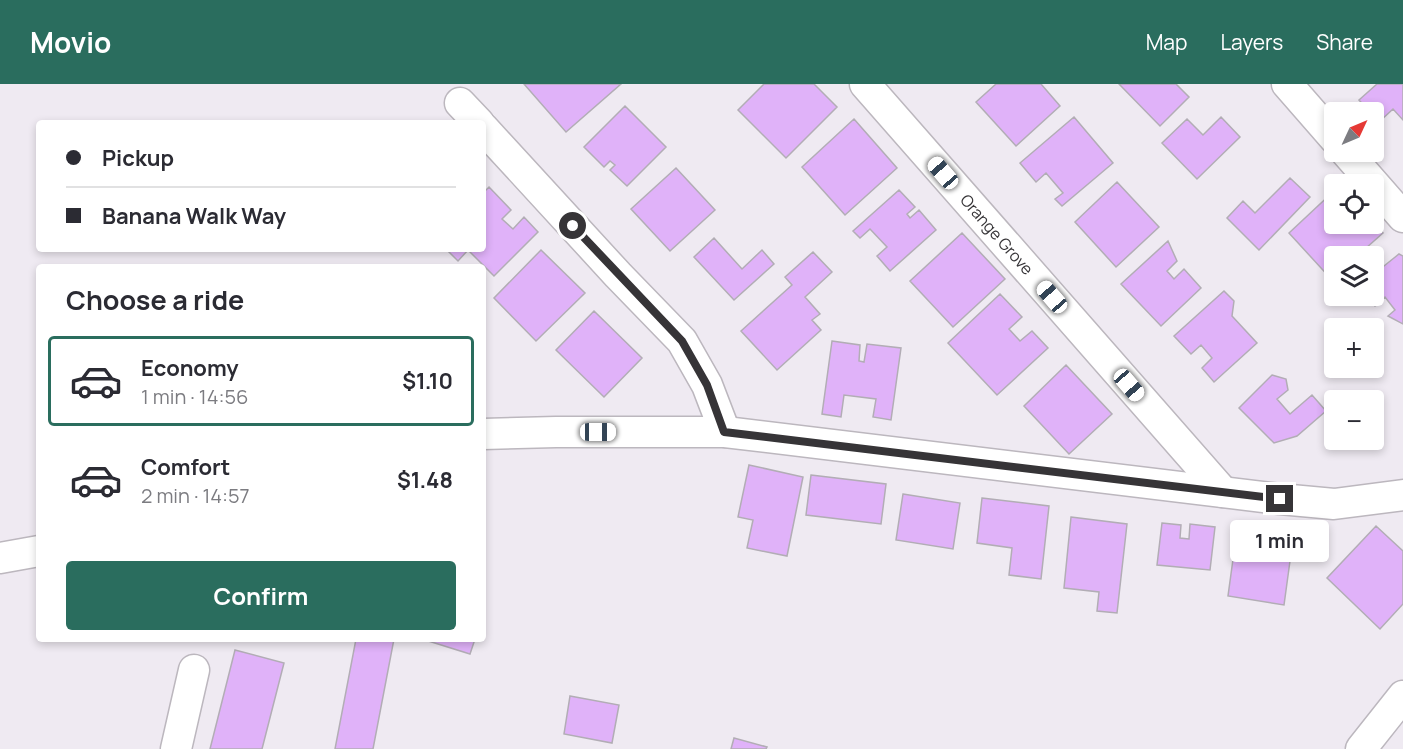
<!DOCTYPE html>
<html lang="en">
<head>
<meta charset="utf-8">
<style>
	:root { --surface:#fff; --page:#f2f2f3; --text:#2b2b33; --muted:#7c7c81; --line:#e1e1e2; --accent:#2a6d5e }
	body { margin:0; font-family:Manrope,sans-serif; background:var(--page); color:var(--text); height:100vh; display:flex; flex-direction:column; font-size:22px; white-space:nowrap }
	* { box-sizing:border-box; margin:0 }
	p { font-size:20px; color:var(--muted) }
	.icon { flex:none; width:33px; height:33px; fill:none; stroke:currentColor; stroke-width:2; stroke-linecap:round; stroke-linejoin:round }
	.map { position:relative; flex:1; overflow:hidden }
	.drawer { position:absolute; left:36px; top:180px; width:450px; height:378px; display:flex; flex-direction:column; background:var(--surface); border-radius:6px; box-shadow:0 3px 9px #0003 }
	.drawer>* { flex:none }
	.top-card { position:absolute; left:36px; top:36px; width:450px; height:132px; border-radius:6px; box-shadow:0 3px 9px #0003; display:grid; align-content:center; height:132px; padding:0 30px; background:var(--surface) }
	.needle { width:39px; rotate:46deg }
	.buttons { position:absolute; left:1324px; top:18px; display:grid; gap:12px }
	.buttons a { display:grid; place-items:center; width:60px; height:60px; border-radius:6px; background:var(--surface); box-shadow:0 3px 9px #0003; font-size:30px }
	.end { position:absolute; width:27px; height:27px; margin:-14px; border:8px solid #363437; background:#fff; box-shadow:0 0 0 3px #fff }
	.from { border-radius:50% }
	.bubble { position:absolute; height:42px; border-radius:6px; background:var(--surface); box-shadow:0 3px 9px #0003; font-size:20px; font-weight:700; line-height:42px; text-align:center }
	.car { position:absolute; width:18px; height:36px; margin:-18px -9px; border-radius:8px; box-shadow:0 0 4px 2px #0007; background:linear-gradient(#fff 24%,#345 0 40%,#fff 0 76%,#345 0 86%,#fff 0) }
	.top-card b { display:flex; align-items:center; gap:21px; height:57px; font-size:22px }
	.top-card b+b { border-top:2px solid var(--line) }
	.top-card i { width:15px; height:15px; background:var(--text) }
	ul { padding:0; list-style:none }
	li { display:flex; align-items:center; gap:18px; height:90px; margin:0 12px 9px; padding:0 18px; border:3px solid transparent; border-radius:6px }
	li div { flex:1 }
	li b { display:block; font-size:22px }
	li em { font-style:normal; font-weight:700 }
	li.selected { border-color:var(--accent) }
	li>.icon { width:54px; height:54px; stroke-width:1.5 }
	h2 { padding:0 30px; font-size:27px; line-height:72px }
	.button { display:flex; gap:12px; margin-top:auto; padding:12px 30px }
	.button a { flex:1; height:69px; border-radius:6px; background:var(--accent); color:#fff; font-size:24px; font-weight:700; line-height:69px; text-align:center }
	header { display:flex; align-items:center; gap:36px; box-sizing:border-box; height:84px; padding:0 30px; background:var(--accent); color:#fff }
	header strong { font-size:28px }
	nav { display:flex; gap:33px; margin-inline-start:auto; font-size:21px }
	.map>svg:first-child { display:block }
	.building { fill:#e0b2f9; stroke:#b2adb5; stroke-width:1.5 }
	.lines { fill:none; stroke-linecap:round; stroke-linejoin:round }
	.minor-casing { stroke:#bcb7be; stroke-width:33 }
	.minor { stroke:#fff; stroke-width:30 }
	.route { stroke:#363437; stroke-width:8 }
	.labels { text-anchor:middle; stroke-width:5; stroke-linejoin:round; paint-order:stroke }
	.street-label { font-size:16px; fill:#363437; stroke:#efeaf2 }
</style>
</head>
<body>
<header>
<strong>Movio</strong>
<nav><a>Map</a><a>Layers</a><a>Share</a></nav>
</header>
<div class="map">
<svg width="1403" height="665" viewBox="0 0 1403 665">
	<rect width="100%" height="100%" fill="#efeaf2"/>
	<path class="building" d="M524 0H621L566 48Z
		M764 0H814L837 23 786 74 738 26Z
		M996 0H1041L1060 22 1016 62 976 18Z
		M1119 0H1176L1189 13 1160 42Z
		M1377 0H1403V36L1393 25 1379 38 1374 33V28H1370L1359 16Z
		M625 22 666 63 627 102 610 86 615 81 610 77 604 83 584 63Z
		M1074 33 1113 79 1062 122 1055 115 1063 109 1046 89 1036 98 1020 79Z
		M1221 33 1240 53 1197 95 1162 59 1187 35 1203 51Z
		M854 35 897 84 845 131 802 83Z
		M676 84 715 126 670 167 631 125Z
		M1290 94 1310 113 1259 166 1227 134 1243 117 1255 129Z
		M1117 98 1159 143 1116 183 1075 138Z
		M489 103 511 126 502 135 513 145 524 133 538 148 494 192 468 166 458 177 446 165H483V109Z
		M899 106 915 123 907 130 910 134 919 126 936 146 890 187 877 172 887 163 870 145 860 154 853 147Z
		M1335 106V140H1348L1356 148 1365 140 1374 139 1383 149 1357 172H1335V193L1332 196 1289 149Z
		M962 149 1005 195 953 243 910 197Z
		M714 154 742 185 762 166 774 180 734 216 694 173Z
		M1168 157 1177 177 1167 187 1174 195 1184 185 1201 204 1161 242 1121 200Z
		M541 166 585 209 536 257 494 214Z
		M813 168 832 188 805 213 820 230 812 236 821 246 777 286 741 247 792 201 785 193Z
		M1399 170 1403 172V240L1388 232 1395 226 1385 213 1375 222 1367 212H1374V190Z
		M1224 207 1234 217 1232 232 1257 259 1214 298 1202 284 1212 274 1201 261 1191 270 1174 252Z
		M1000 210 1022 233 1009 245 1020 257 1032 247 1048 264 997 311 948 259Z
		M594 227 642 274 604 313 556 266Z
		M832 257 860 261 859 277 864 278 867 260 901 264 891 336 873 333 876 315 844 311 841 333 822 330Z
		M1066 281 1112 330 1069 370 1024 322Z
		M1272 291 1286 295 1288 306 1277 315 1290 330 1312 311 1326 327 1297 352 1274 359 1239 324Z
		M749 381 803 393 787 472 747 464 753 436 738 433Z
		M811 391 886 400 881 440 806 431Z
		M903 410 960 419 953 465 896 456Z
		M982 414 1049 422 1041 495 1009 491 1012 464 977 459Z
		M1071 433 1127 440 1117 529 1097 527 1099 508 1064 504Z
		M1162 439 1181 441 1180 454 1189 455 1190 440 1215 443 1210 486 1157 481Z
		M1376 442 1403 467V520L1380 545 1327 494Z
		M1237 446 1251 448 1249 465 1264 468 1266 451 1293 455 1284 521 1228 512Z
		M356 555H394L373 665H335Z
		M422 555H475L470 570Z
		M235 566 284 579 262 665H210Z
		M570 612 619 621 612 659 564 650Z
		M734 654 767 663 766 665H731Z"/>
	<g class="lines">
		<defs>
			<g id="minor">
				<path id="s1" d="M865 0 1223 408"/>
				<path d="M1287 0 1335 55"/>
				<path d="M460 19 479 39"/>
				<path d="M483 44 618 191 682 257 707 301 725 348"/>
				<path d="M1346 68 1403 133"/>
				<path d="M483 350 556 348H725L1280 415 1334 420 1403 411"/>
				<path d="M0 474 39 467"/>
				<path d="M176 665 194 586"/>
				<path d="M1361 665 1403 612"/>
			</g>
		</defs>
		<use href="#minor" class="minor-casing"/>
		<use href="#minor" class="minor"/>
	</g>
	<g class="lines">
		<path class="route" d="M573 142 682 257 707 301 724 348 1280 415"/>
	</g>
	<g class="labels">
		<g class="street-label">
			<text dy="6" stroke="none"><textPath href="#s1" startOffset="200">Orange Grove</textPath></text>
		</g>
	</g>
</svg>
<div class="buttons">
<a><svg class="needle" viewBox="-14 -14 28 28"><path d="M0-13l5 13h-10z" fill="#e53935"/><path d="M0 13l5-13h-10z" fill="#7c7c81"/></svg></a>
<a><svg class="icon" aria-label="locate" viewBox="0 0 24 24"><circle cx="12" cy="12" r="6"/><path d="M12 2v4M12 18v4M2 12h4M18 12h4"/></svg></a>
<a><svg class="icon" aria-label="layers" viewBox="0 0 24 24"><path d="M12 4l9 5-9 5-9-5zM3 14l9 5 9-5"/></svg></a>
<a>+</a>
<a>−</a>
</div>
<i class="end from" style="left:573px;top:142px"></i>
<i class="end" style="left:1280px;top:415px"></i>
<div class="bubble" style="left:1230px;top:436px;width:99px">1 min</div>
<i class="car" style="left:943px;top:89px;rotate:319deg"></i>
<i class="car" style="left:1052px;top:213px;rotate:319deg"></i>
<i class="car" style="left:1129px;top:301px;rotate:139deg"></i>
<i class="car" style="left:598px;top:348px;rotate:90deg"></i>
<div class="top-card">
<b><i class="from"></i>Pickup</b>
<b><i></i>Banana Walk Way</b>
</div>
<section class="drawer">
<h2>Choose a ride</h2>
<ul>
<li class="selected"><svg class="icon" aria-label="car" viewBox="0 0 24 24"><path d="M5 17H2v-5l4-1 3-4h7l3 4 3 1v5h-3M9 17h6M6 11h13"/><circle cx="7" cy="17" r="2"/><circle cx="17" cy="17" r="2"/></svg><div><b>Economy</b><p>1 min · 14:56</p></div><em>$1.10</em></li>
<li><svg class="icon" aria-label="car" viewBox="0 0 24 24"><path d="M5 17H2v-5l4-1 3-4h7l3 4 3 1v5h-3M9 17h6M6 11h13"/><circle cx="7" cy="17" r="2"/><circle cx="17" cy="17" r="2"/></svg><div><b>Comfort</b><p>2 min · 14:57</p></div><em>$1.48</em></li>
</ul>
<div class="button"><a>Confirm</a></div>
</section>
</div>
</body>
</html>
